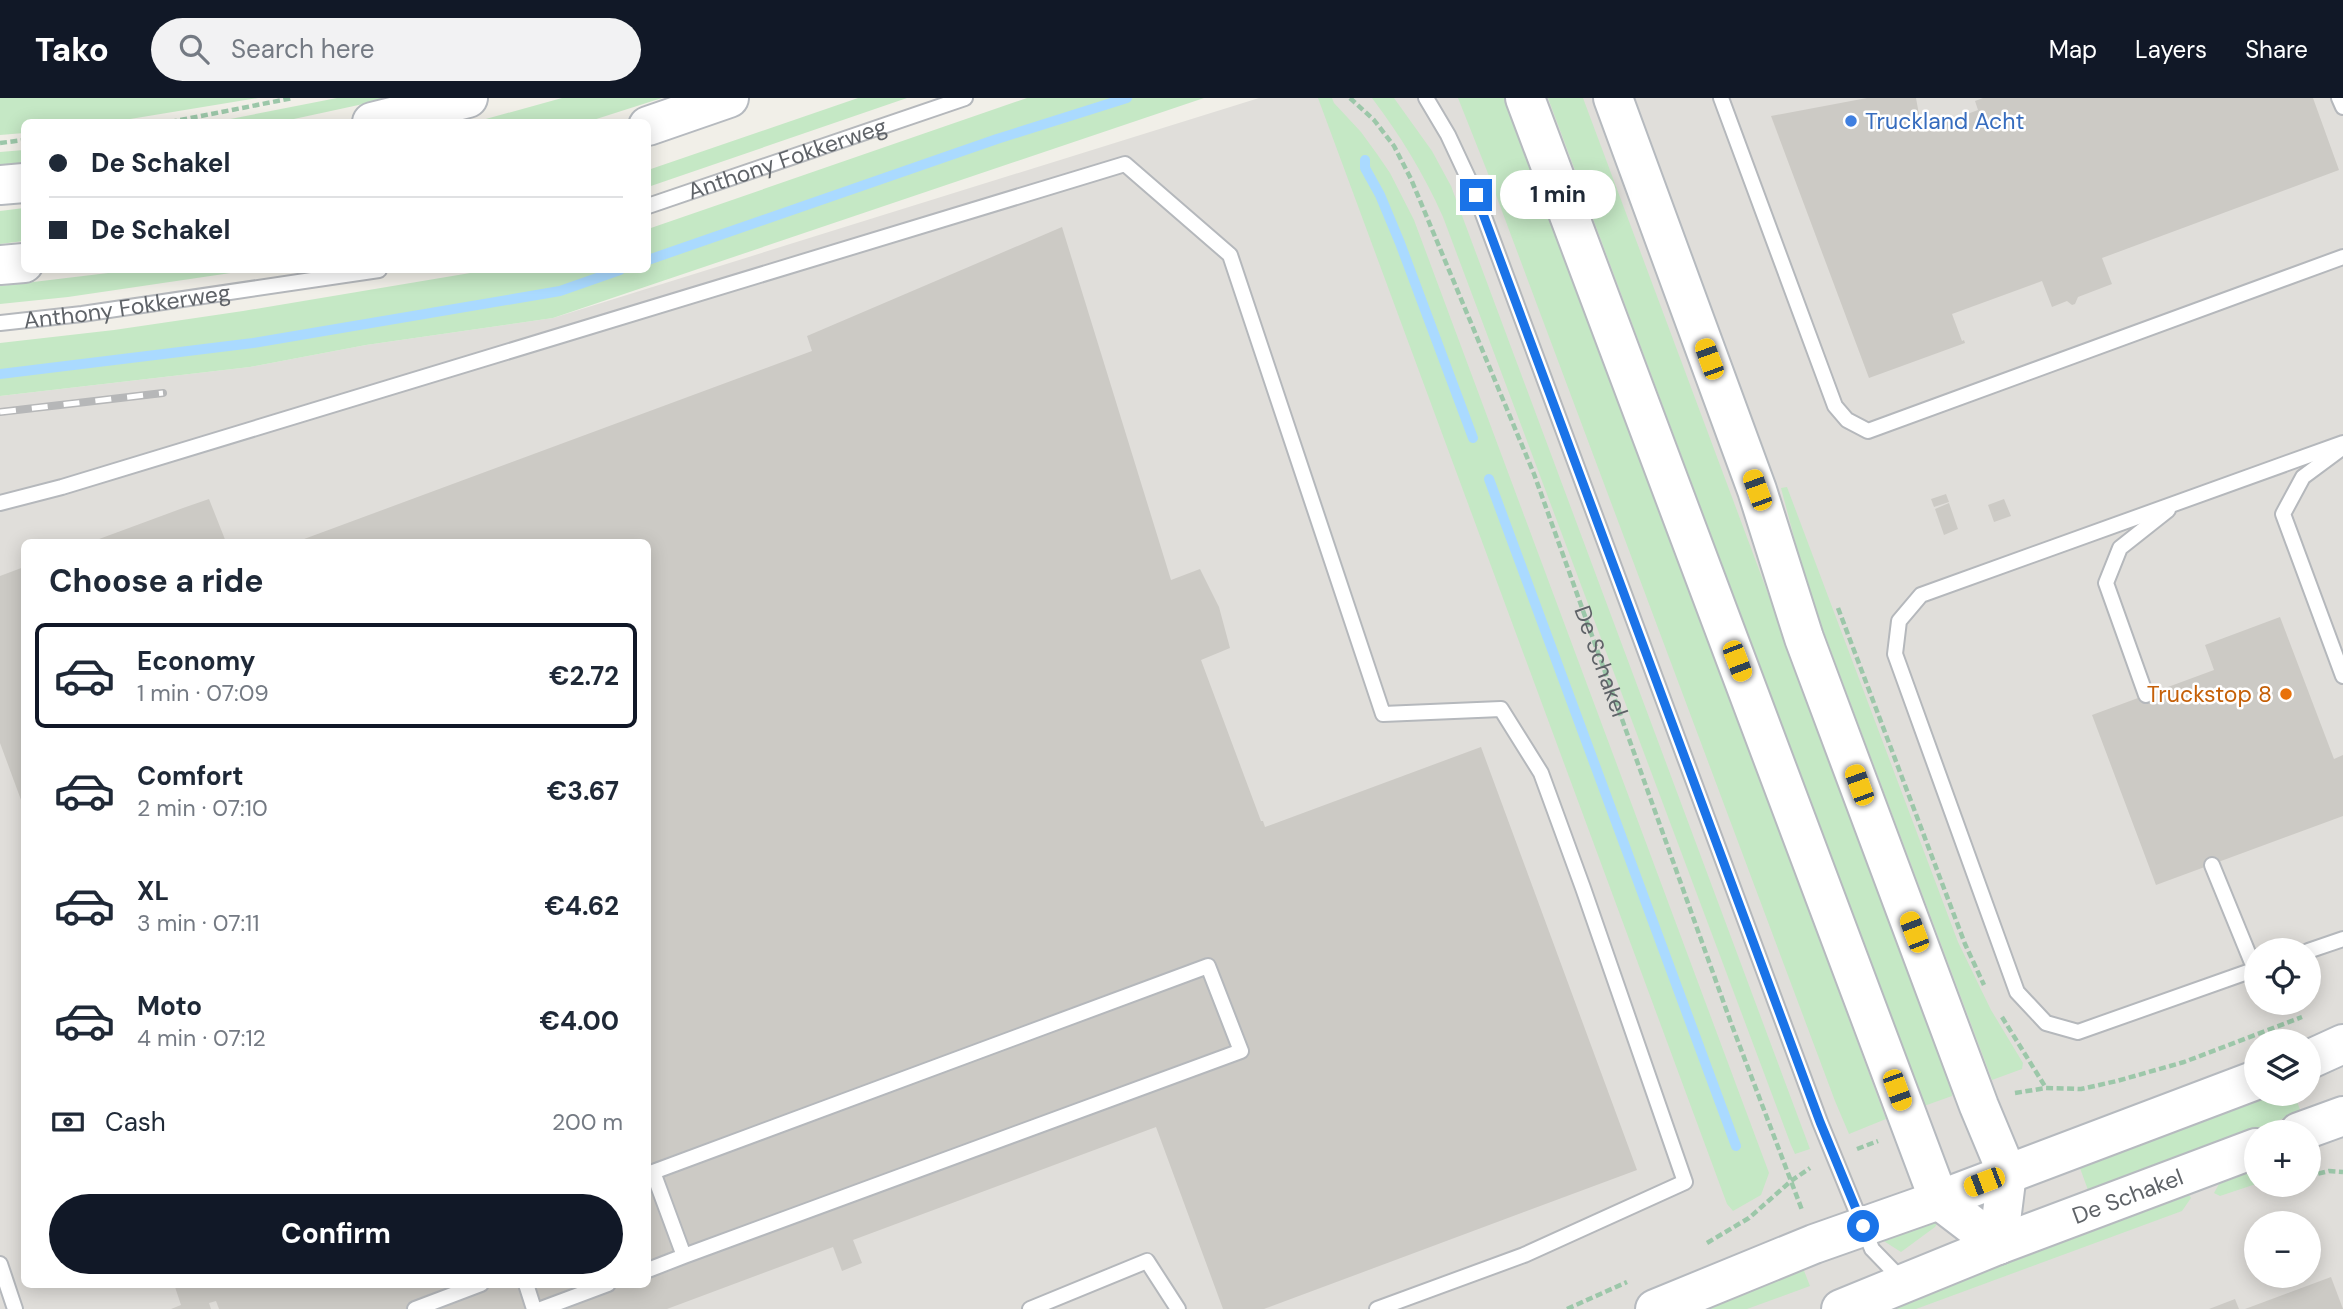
<!DOCTYPE html>
<html lang="en">
<head>
<meta charset="utf-8">
<style>
	:root { --surface:#fff; --page:#f2f2f3; --text:#1f2937; --muted:#747a83; --line:#e0e1e3; --accent:#111827 }
	body { margin:0; font-family:"DM Sans",sans-serif; background:var(--page); color:var(--text); height:100vh; display:flex; flex-direction:column; font-size:26px; white-space:nowrap }
	* { box-sizing:border-box; margin:0 }
	p { font-size:23px; color:var(--muted) }
	.icon { flex:none; width:38px; height:38px; fill:none; stroke:currentColor; stroke-width:2; stroke-linecap:round; stroke-linejoin:round }
	.map { position:relative; flex:1; overflow:hidden }
	.panel { position:absolute; left:21px; top:441px; width:630px; height:749px; display:flex; flex-direction:column; background:var(--surface); border-radius:10px; box-shadow:0 4px 18px #0003 }
	.panel>* { flex:none }
	.banner { position:absolute; left:21px; top:21px; width:630px; height:154px; border-radius:10px; box-shadow:0 4px 18px #0003; display:grid; align-content:center; height:154px; padding:0 28px; background:var(--surface) }
	.tools { position:absolute; left:2244px; top:840px; display:grid; gap:14px }
	.tools a { display:grid; place-items:center; width:77px; height:77px; border-radius:50%; background:var(--surface); box-shadow:0 4px 18px #0003; font-size:35px }
	.end { position:absolute; width:32px; height:32px; margin:-16px; border:9px solid #1a73e8; background:#fff; box-shadow:0 0 0 4px #fff }
	.from { border-radius:50% }
	.bubble { position:absolute; height:49px; border-radius:24px; background:var(--surface); box-shadow:0 4px 18px #0003; font-size:23px; font-weight:700; line-height:49px; text-align:center }
	.car { position:absolute; width:21px; height:42px; margin:-21px -10px; border-radius:9px; box-shadow:0 0 5px 2px #0007; background:linear-gradient(#f5c518 24%,#345 0 40%,#f5c518 0 76%,#345 0 86%,#f5c518 0) }
	.banner b { display:flex; align-items:center; gap:24px; height:66px; font-size:26px }
	.banner b+b { border-top:2px solid var(--line) }
	.banner i { width:18px; height:18px; background:var(--text) }
	ul { padding:0; list-style:none }
	li { display:flex; align-items:center; gap:21px; height:105px; margin:0 14px 10px; padding:0 14px; border:4px solid transparent; border-radius:10px }
	li div { flex:1 }
	li b { display:block; font-size:26px }
	li em { font-style:normal; font-weight:700 }
	li.selected { border-color:var(--accent) }
	li>.icon { width:63px; height:63px; stroke-width:1.5 }
	h2 { padding:0 28px; font-size:32px; line-height:84px }
	.pay { display:flex; align-items:center; gap:18px; height:77px; padding:0 28px; font-size:26px }
	.pay p { margin-inline-start:auto }
	.cta { display:flex; gap:14px; margin-top:auto; padding:14px 28px }
	.cta a { flex:1; height:80px; border-radius:42px; background:var(--accent); color:#fff; font-size:28px; font-weight:700; line-height:80px; text-align:center }
	header { display:flex; align-items:center; gap:42px; box-sizing:border-box; height:98px; padding:0 35px; background:var(--accent); color:#fff }
	header strong { font-size:33px }
	nav { display:flex; gap:38px; margin-inline-start:auto; font-size:24px }
	.search { width:490px; height:63px; background:var(--page); display:flex; align-items:center; gap:18px; box-sizing:border-box; padding:0 24px; border-radius:38px; color:var(--muted); font-size:26px }
	.map>svg:first-child { display:block }
	.industrial { fill:#e0deda; fill-rule:evenodd }
	.green { fill:#c5e8c5 }
	.lines { fill:none; stroke-linecap:round; stroke-linejoin:round }
	.stream { stroke:#aadaff; stroke-width:10 }
	.building { fill:#cccac5 }
	.lane-casing { stroke:#b5b8bc; stroke-width:18 }
	.secondary-casing { stroke:#b6babf; stroke-width:42 }
	.path { stroke:#9cc7a9; stroke-width:4.5; stroke-dasharray:7 3.5; stroke-linecap:butt }
	.lane { stroke:#fff; stroke-width:14 }
	.secondary { stroke:#fff; stroke-width:38 }
	.rail-casing { stroke:#b6b7b8; stroke-width:8 }
	.rail { stroke:#fff; stroke-width:5; stroke-dasharray:16; stroke-linecap:butt }
	.route { stroke:#1a73e8; stroke-width:9 }
	.shop-dot { fill:#3f7fe0; stroke:#fff; stroke-width:2.5 }
	.food-dot { fill:#e8710a; stroke:#fff; stroke-width:2.5 }
	.labels { text-anchor:middle; stroke-width:5; stroke-linejoin:round; paint-order:stroke }
	.shop-label { font-size:23px; fill:#366cbe; stroke:#fff; text-anchor:start }
	.street-label { font-size:23px; fill:#5f6368; stroke:#fff }
	.food-label { font-size:23px; fill:#c56008; stroke:#fff; text-anchor:end }
</style>
</head>
<body>
<header>
<strong>Tako</strong>
<div class="search"><svg class="icon" aria-label="search" viewBox="0 0 24 24"><circle cx="10" cy="10" r="6"/><path d="M15 15l6 6"/></svg>Search here</div>
<nav><a>Map</a><a>Layers</a><a>Share</a></nav>
</header>
<div class="map">
<svg width="2343" height="1211" viewBox="0 0 2343 1211">
	<rect width="100%" height="100%" fill="#f1efe8"/>
	<path class="industrial" d="M1259 0H2343V1211H0V298L250 269 366 247 553 220ZM24 444H648V1186H24ZM2256 852H2308V905H2256ZM2256 943H2308V996H2256ZM2256 1034H2308V1087H2256ZM2256 1125H2308V1178H2256Z"/>
	<path class="green" d="M0 0H258L112 24H24V35L0 37Z
		M337 0H391L280 24H215Z
		M562 0H662L587 24H475Z
		M858 0H907L648 89V72Z
		M1027 0H1204L553 220 366 247 250 269 0 298V245L114 232 243 213 488 172H648V131Z
		M1318 0H1332L1334 5 1361 34 1377 56 1390 75 1414 122 1769 1075 1761 1097 1733 1113 1727 1106Z
		M1372 0H1394L1432 53 1451 88 1810 1051 1795 1056 1791 1047 1443 119C1424 76 1400 37 1372 0Z
		M1458 0H1505L1512 15 1886 1021 1849 1036 1835 1003 1487 73Z
		M1548 0H1583L1951 986 1952 998 1924 1008Z
		M24 52V65L0 67V54Z
		M24 110V143L0 146V113Z
		M133 172H251L68 199 0 206V188Z
		M1787 389 1958 844 1991 912 2023 965 2022 971 1992 982 1808 492 1781 390Z
		M2256 996H2294L2301 1014 2088 1092 2077 1062Z
		M2256 1072V1086L2220 1098 2214 1095 2219 1086Z
		M2189 1097 2191 1100 2182 1113 1916 1211H1863L1921 1191 1973 1178Z
		M1931 1117 1938 1124 1935 1129 1901 1154 1879 1140Z
		M1801 1165 1810 1188 1747 1211H1682Z"/>
	<g class="lines">
		<path class="stream" d="M1365 62V70L1380 97 1400 145 1473 340
			M648 162 997 41 1127 0
			M0 276 253 245 560 193 620 172
			M1489 381 1736 1048"/>
	</g>
	<path class="building" d="M1867 0H1916L1922 33 1978 12 1975 3 1983 0H2313L2339 72 2102 160 2112 186 2078 199 2075 206 2072 207 2067 203 2052 209 2042 183 1952 216 1962 243 1964 242 1965 245 1869 280 1771 18Z
		M1062 129 1171 482 1200 471 1219 509 1230 550 1201 562 1261 723H1263L1265 729 1481 649 1637 1072 1264 1211H1223L1156 1029 853 1142 862 1165 842 1173 833 1149 667 1211H219L216 1203 209 1205 211 1211H171L181 1207 174 1186H648V444H296L812 253 807 238Z
		M1946 396 1949 404 1934 409 1931 401Z
		M209 401 226 444H91L183 410Z
		M2004 401 2011 418 1994 424 1988 407Z
		M1949 405 1958 431 1944 437 1935 411Z
		M24 469V710L0 645V478Z
		M2280 519 2334 661 2343 657V718L2156 787 2092 617 2214 572 2205 547Z
		M2331 1179 2343 1211H2245Z
		M2235 1201 2239 1211H2209Z"/>
	<g class="lines">
		<defs>
			<g id="lane">
				<path d="M1426 0 1448 37 1476 97 1820 1024 1872 1151 1904 1184"/>
				<path d="M1721 0 1835 308 1847 322 1868 333 2343 159"/>
				<path d="M2339 0 2343 9"/>
				<path id="s2" d="M648 108 965 0"/>
				<path id="s3" d="M0 225 82 216 379 172"/>
				<path d="M2342 350 2303 379 2283 416 2343 578"/>
				<path d="M0 405 62 389 1125 66 1230 157 1383 616 1501 611 1541 675 1583 790 1685 1084 1524 1157 1377 1211"/>
				<path d="M2146 597 2106 485 2120 450 2168 412"/>
				<path d="M2212 767 2255 872"/>
				<path d="M2308 853 2343 841"/>
				<path d="M2256 871 2078 934 2046 925 2017 894 1895 556 1899 523 1921 497 2343 345"/>
				<path d="M0 1166 15 1211"/>
				<path d="M648 1172 684 1158 1241 953 1208 868 653 1074 684 1158"/>
				<path d="M526 1186 534 1211"/>
				<path d="M415 1211 481 1186"/>
				<path d="M541 1211 608 1186"/>
				<path d="M1030 1211 1147 1163 1178 1211"/>
			</g>
			<g id="secondary">
				<path d="M1525 0 1939 1102 1998 1147"/>
				<path d="M1613 0 1757 392 1804 540 1979 1008 2007 1075 1998 1147"/>
				<path d="M372 24 468 0"/>
				<path d="M648 28 729 0"/>
				<path d="M0 87 24 85"/>
				<path d="M0 167 24 165"/>
				<path d="M2308 962 2343 946"/>
				<path d="M2299 1034 2343 1018"/>
				<path d="M1655 1211 1814 1146 1939 1102 2256 982"/>
				<path id="s4" d="M1841 1211 1998 1147 2256 1050"/>
			</g>
		</defs>
		<use href="#lane" class="lane-casing"/>
		<use href="#secondary" class="secondary-casing"/>
		<g class="path">
			<path id="s1" d="M1350 0 1374 22 1394 48 1411 81 1534 376 1731 925 1802 1112"/>
			<path d="M170 24 293 0"/>
			<path d="M0 45 24 42"/>
			<path d="M1838 510 1965 846 1984 887"/>
			<path d="M2002 919 2046 990"/>
			<path d="M2015 995 2046 990 2081 991 2117 983 2184 964 2302 919"/>
			<path d="M1857 1051 1878 1043"/>
			<path d="M2308 1078 2329 1073 2343 1074"/>
			<path d="M2265 1091 2278 1087"/>
			<path d="M1707 1145 1749 1120 1791 1083 1810 1070"/>
			<path d="M1567 1211 1627 1184"/>
		</g>
		<use href="#lane" class="lane"/>
		<use href="#secondary" class="secondary"/>
		<defs>
			<path id="rail" d="M0 314 163 295"/>
		</defs>
		<use href="#rail" class="rail-casing"/>
		<use href="#rail" class="rail"/>
	</g>
	<g class="lines">
		<path class="route" d="M1476 97 1820 1024 1863 1128"/>
	</g>
	<circle class="shop-dot" cx="1851" cy="23" r="7"/>
	<circle class="food-dot" cx="2286" cy="596" r="7"/>
	<g class="labels">
		<g class="shop-label">
			<text x="1865" y="31">Truckland Acht</text>
		</g>
		<g class="street-label">
			<text dy="8" stroke="none"><textPath href="#s2" startOffset="147">Anthony Fokkerweg</textPath></text>
			<text dy="8" stroke="none"><textPath href="#s3" startOffset="128">Anthony Fokkerweg</textPath></text>
			<text dy="8" stroke="none"><textPath href="#s1" startOffset="621">De Schakel</textPath></text>
			<text dy="8" stroke="none"><textPath href="#s4" startOffset="308">De Schakel</textPath></text>
		</g>
		<g class="food-label">
			<text x="2272" y="604">Truckstop 8</text>
		</g>
	</g>
</svg>
<div class="tools">
<a><svg class="icon" aria-label="locate" viewBox="0 0 24 24"><circle cx="12" cy="12" r="6"/><path d="M12 2v4M12 18v4M2 12h4M18 12h4"/></svg></a>
<a><svg class="icon" aria-label="layers" viewBox="0 0 24 24"><path d="M12 4l9 5-9 5-9-5zM3 14l9 5 9-5"/></svg></a>
<a>+</a>
<a>−</a>
</div>
<i class="end from" style="left:1863px;top:1128px"></i>
<i class="end" style="left:1476px;top:97px"></i>
<div class="bubble" style="left:1500px;top:72px;width:116px">1 min</div>
<i class="car" style="left:1709px;top:261px;rotate:340deg"></i>
<i class="car" style="left:1757px;top:392px;rotate:340deg"></i>
<i class="car" style="left:1737px;top:563px;rotate:159deg"></i>
<i class="car" style="left:1859px;top:687px;rotate:340deg"></i>
<i class="car" style="left:1914px;top:834px;rotate:339deg"></i>
<i class="car" style="left:1897px;top:992px;rotate:160deg"></i>
<i class="car" style="left:1984px;top:1084px;rotate:249deg"></i>
<div class="banner">
<b><i class="from"></i>De Schakel</b>
<b><i></i>De Schakel</b>
</div>
<section class="panel">
<h2>Choose a ride</h2>
<ul>
<li class="selected"><svg class="icon" aria-label="car" viewBox="0 0 24 24"><path d="M5 17H2v-5l4-1 3-4h7l3 4 3 1v5h-3M9 17h6M6 11h13"/><circle cx="7" cy="17" r="2"/><circle cx="17" cy="17" r="2"/></svg><div><b>Economy</b><p>1 min · 07:09</p></div><em>€2.72</em></li>
<li><svg class="icon" aria-label="car" viewBox="0 0 24 24"><path d="M5 17H2v-5l4-1 3-4h7l3 4 3 1v5h-3M9 17h6M6 11h13"/><circle cx="7" cy="17" r="2"/><circle cx="17" cy="17" r="2"/></svg><div><b>Comfort</b><p>2 min · 07:10</p></div><em>€3.67</em></li>
<li><svg class="icon" aria-label="car" viewBox="0 0 24 24"><path d="M5 17H2v-5l4-1 3-4h7l3 4 3 1v5h-3M9 17h6M6 11h13"/><circle cx="7" cy="17" r="2"/><circle cx="17" cy="17" r="2"/></svg><div><b>XL</b><p>3 min · 07:11</p></div><em>€4.62</em></li>
<li><svg class="icon" aria-label="car" viewBox="0 0 24 24"><path d="M5 17H2v-5l4-1 3-4h7l3 4 3 1v5h-3M9 17h6M6 11h13"/><circle cx="7" cy="17" r="2"/><circle cx="17" cy="17" r="2"/></svg><div><b>Moto</b><p>4 min · 07:12</p></div><em>€4.00</em></li>
</ul>
<div class="pay"><svg class="icon" aria-label="cash" viewBox="0 0 24 24"><path d="M3 7h18v10H3z"/><circle cx="12" cy="12" r="2"/></svg>Cash<p>200 m</p></div>
<div class="cta"><a>Confirm</a></div>
</section>
</div>
</body>
</html>
